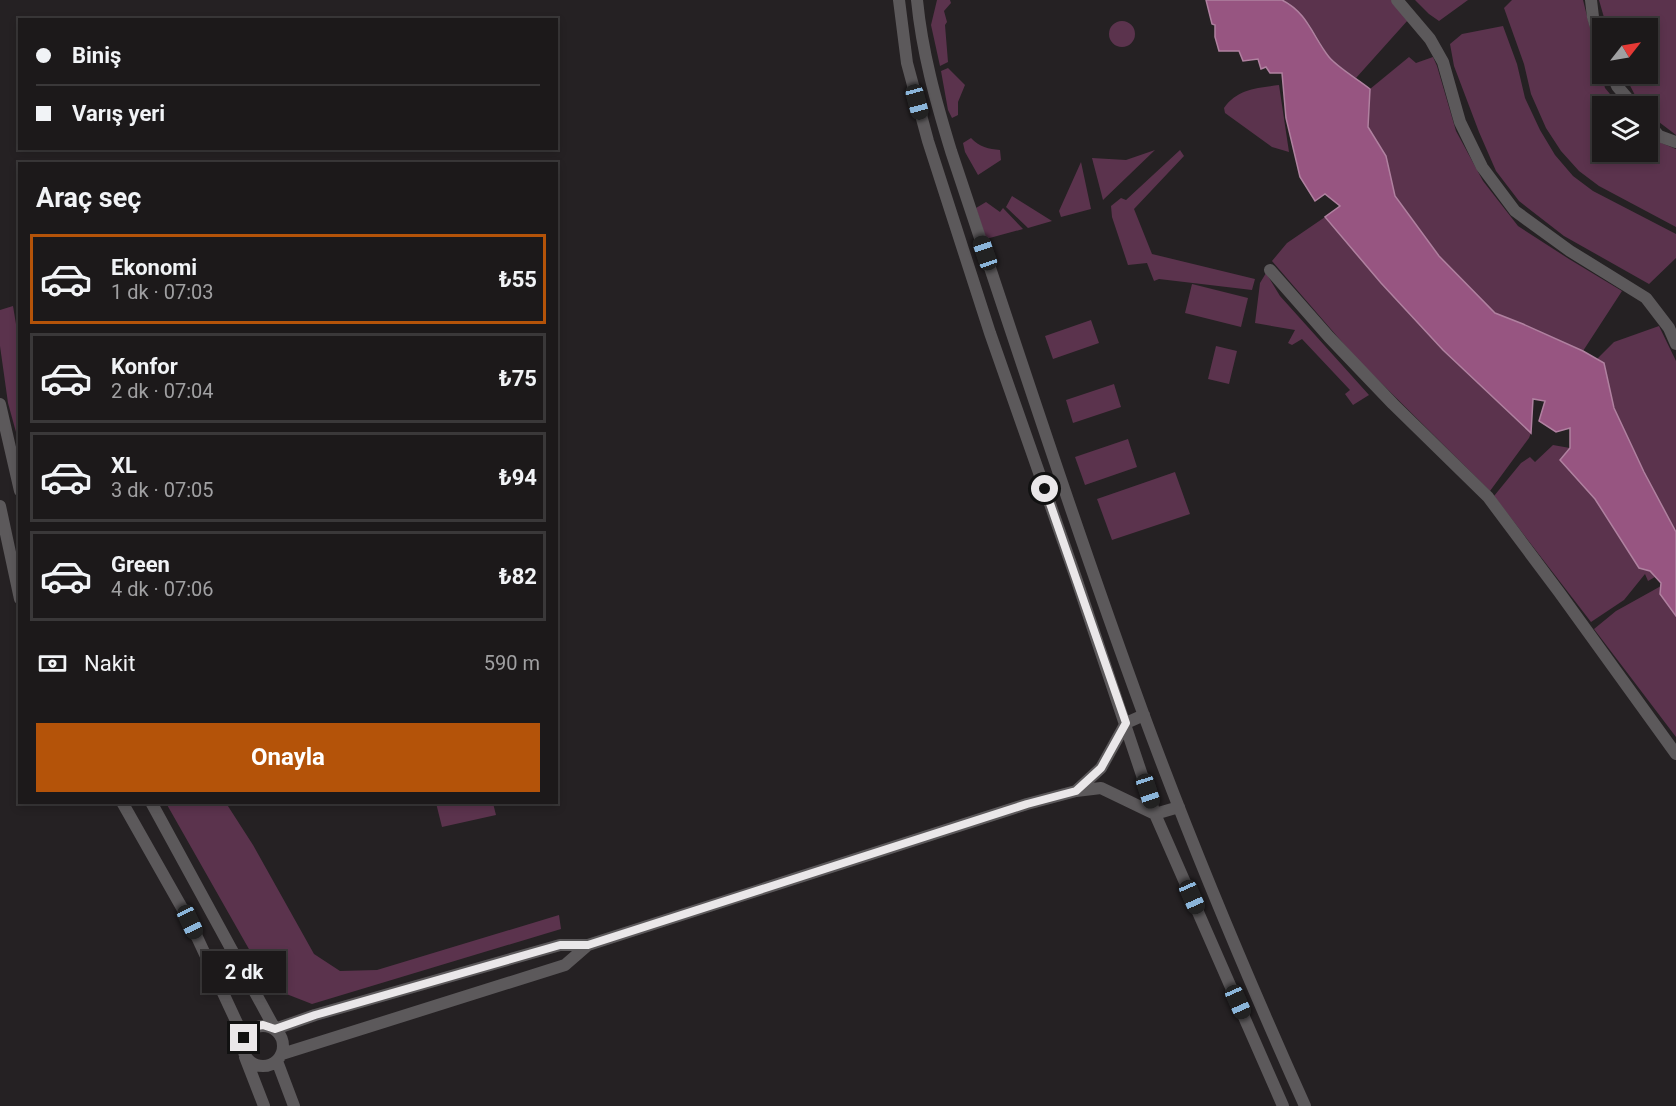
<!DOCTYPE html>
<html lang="tr">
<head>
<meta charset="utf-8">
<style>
	:root { --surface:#1c191a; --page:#252223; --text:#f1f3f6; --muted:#a0a0a2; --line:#3a3839; --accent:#b45309 }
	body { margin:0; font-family:Roboto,sans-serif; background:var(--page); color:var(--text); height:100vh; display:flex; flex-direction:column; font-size:22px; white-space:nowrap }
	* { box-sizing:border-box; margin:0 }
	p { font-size:20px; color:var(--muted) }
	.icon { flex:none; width:33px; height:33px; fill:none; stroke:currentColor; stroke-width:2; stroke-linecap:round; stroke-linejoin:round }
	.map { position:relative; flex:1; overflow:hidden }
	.panel { position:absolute; left:18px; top:162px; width:540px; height:642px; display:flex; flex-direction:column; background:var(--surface); border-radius:0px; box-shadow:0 3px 9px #0003,0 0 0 2px var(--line) }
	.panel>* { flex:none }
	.guide { position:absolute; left:18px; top:18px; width:540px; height:132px; border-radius:0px; box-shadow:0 3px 9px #0003,0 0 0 2px var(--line); display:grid; align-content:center; height:132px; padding:0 18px; background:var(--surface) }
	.needle { width:39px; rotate:59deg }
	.fabs { position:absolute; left:1592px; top:18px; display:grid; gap:12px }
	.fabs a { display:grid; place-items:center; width:66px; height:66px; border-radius:0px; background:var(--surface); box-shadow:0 3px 9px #0003,0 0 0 2px var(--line); font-size:30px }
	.end { position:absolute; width:27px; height:27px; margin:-14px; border:8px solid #eae7e9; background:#111; box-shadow:0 0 0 3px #111 }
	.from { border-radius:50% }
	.bubble { position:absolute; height:42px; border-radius:0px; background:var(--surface); box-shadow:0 3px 9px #0003,0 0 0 2px var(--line); font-size:20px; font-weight:700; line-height:42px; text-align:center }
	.car { position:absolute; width:18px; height:36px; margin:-18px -9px; border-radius:8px; box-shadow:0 0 4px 2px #0007; background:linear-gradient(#222 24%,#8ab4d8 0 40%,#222 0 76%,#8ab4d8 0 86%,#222 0) }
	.guide b { display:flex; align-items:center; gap:21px; height:57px; font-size:22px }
	.guide b+b { border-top:2px solid var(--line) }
	.guide i { width:15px; height:15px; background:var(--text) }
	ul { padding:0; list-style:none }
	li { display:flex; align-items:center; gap:18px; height:90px; margin:0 12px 9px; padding:0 6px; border:3px solid var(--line); border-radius:0px }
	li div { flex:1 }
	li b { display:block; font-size:22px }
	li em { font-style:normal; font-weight:700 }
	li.on { border-color:var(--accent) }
	li>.icon { width:54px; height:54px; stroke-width:1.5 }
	h2 { padding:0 18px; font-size:27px; line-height:72px }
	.pay { display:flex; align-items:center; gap:15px; height:66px; padding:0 18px; font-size:22px }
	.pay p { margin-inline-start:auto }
	.cta { display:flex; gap:12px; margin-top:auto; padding:12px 18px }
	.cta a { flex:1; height:69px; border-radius:0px; background:var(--accent); color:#fff; font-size:24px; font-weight:700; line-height:69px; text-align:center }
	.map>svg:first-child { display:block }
	.green { fill:#5b334d }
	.water { fill:#975581; stroke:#b081a0; stroke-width:1.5 }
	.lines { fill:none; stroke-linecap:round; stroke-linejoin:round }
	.minor { stroke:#5c595b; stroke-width:12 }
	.route { stroke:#eae7e9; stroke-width:8 }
</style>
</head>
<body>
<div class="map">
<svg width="1676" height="1106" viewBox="0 0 1676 1106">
	<rect width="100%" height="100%" fill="#252123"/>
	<path class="green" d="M937 0H950L951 3 944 11 947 22 945 25 948 62 940 66 931 25Z
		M1282 0H1391L1408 20 1356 78 1330 59 1309 24 1289 3Z
		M1415 0H1468L1439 21 1429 14Z
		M1512 0H1583L1605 88 1620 106H1602V152H1647V131L1654 140 1676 149V227L1599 186 1579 171 1561 151 1546 128 1531 94 1524 64 1504 8Z
		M1599 0H1676V135L1655 119 1647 110V106H1644L1637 99 1624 74H1647V28H1607Z
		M1109 34a13 13 0 1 1 26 0a13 13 0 1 1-26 0Z
		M1503 26 1517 64 1525 98 1540 130 1555 155 1573 176 1593 191 1676 234V258L1649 284 1564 236 1519 201 1496 171 1479 132 1454 66 1450 44 1462 34Z
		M1409 57 1416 63 1433 57 1437 66 1456 131 1483 181 1518 226 1569 259 1622 291 1583 351 1523 324 1495 313 1439 256 1395 196 1386 156 1368 127 1370 89Z
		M948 68 965 85 958 102V115L952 118 948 110 941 71Z
		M1279 85 1289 152 1272 147 1225 113 1224 108C1237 89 1257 88 1279 85Z
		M971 138C979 147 989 149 1000 150L1001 160 978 175 965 152 963 143Z
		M1155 150 1103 200 1092 158 1126 160Z
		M1180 150 1184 156 1134 209 1152 254 1255 279 1252 290 1159 279 1154 281 1147 263 1128 265 1112 217 1111 206 1121 198 1126 200Z
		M1081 162 1091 209 1061 217 1059 211Z
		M1012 196 1052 221 1028 228 1006 207Z
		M986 202 1000 212 1003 208 1023 229 986 239 976 208Z
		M1325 217 1381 283 1441 348 1531 433 1529 438 1490 491 1355 357 1272 261 1287 243Z
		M1266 273 1280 296 1369 395 1353 405 1345 394 1350 390 1302 339 1292 345 1288 343 1295 330 1255 323 1260 283Z
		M1192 284 1248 298 1241 327 1185 313Z
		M13 306 19 342V443L8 403 0 346V310Z
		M1091 320 1099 343 1053 359 1045 336Z
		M1659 326 1676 361V532L1644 472 1614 408 1604 363 1597 359 1614 342Z
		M1216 346 1237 351 1229 384 1208 379Z
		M1114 384 1121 407 1073 423 1066 400Z
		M1128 439 1137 467 1085 485 1075 457Z
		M1553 445 1570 448 1560 460 1595 499 1639 568 1650 571 1655 577 1648 581 1645 574 1624 600 1591 622 1494 496 1521 463 1530 457 1535 462Z
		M1175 472 1190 514 1112 540 1097 499Z
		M1661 586 1660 594 1676 616V737L1594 629 1616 611Z
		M166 803H226L253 845 314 954 340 971 377 970 559 915 561 929 312 1004 271 988Z
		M436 803H493L496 815 442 827Z"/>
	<path class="water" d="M1206 0H1282C1308 13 1313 37 1329 57 1337 67 1359 80 1370 89L1368 127 1386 156 1395 196 1439 256 1495 313 1523 324 1583 351 1604 363 1614 408 1644 472 1676 532V616L1660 594 1661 583 1650 571 1639 568 1595 499 1560 460 1570 448V428L1556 432 1539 421 1545 401 1533 399 1531 433 1443 350 1381 283 1325 217 1340 206 1325 194 1315 201 1300 177 1286 118 1282 73H1270L1266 67 1261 69 1258 59 1243 61 1239 51H1219L1215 37V25L1212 24Z"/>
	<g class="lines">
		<path class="minor" d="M899 0 907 63 928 141 990 333 1076 578 1155 814 1283 1106
			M917 0C922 52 936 102 951 151 1014 339 1075 527 1143 713 1192 846 1247 977 1305 1106
			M1397 0 1430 39 1443 62 1460 122 1482 167 1515 211 1570 251 1646 298 1669 328 1676 344
			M1591 0 1593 17 1602 49
			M1612 74 1617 86 1634 106
			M1647 122 1659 136 1676 142
			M1270 270 1329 337 1393 404 1488 497 1559 592 1676 754
			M0 404 20 491
			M0 506 20 599
			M1076 791 1101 768 1126 723 1144 715
			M122 802 190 922 244 1038
			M151 802 275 1029 315 1015 560 945H588L1027 804 1076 791 1101 788 1155 814 1179 807
			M243 1046a20 20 0 1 1 40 0a20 20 0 1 1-40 0Z
			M282 1054 565 965 588 945
			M245 1057 264 1106
			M277 1061 294 1106"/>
	</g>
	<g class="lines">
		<path class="route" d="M244 1038 252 1029 257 1026 263 1025 275 1029 315 1015 560 945H588L1027 804 1076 791 1101 768 1126 723 1045 489"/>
	</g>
</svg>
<div class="fabs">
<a><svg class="needle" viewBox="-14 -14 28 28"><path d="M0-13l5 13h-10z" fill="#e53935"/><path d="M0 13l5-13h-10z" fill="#a0a0a2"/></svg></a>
<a><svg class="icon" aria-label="layers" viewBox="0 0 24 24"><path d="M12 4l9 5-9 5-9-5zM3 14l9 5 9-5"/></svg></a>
</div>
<i class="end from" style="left:1045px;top:489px"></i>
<i class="end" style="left:244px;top:1038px"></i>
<div class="bubble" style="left:202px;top:951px;width:84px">2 dk</div>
<i class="car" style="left:917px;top:102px;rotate:165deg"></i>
<i class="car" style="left:985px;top:253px;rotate:341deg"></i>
<i class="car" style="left:1148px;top:791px;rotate:162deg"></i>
<i class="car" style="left:1192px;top:897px;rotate:156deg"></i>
<i class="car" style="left:190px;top:922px;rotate:155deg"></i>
<i class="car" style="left:1238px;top:1002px;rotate:156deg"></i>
<div class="guide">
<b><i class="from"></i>Biniş</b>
<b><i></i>Varış yeri</b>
</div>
<section class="panel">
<h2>Araç seç</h2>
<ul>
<li class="on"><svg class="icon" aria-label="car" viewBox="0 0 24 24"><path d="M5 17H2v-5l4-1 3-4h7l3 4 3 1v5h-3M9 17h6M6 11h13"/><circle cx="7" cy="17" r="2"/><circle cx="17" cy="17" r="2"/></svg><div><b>Ekonomi</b><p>1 dk · 07:03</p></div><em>₺55</em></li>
<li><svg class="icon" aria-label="car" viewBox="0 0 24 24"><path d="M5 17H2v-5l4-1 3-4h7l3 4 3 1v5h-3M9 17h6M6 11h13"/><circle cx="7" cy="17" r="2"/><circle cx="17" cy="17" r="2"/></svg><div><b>Konfor</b><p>2 dk · 07:04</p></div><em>₺75</em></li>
<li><svg class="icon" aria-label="car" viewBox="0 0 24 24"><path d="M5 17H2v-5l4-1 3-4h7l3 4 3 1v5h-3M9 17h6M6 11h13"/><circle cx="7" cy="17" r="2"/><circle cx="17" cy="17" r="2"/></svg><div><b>XL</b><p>3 dk · 07:05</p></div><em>₺94</em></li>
<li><svg class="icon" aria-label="car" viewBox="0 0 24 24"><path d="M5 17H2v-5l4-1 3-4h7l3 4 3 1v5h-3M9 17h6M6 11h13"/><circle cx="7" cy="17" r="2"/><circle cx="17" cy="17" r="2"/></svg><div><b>Green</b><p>4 dk · 07:06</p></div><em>₺82</em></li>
</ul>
<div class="pay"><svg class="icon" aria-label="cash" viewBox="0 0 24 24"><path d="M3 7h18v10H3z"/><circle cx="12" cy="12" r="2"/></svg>Nakit<p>590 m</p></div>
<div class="cta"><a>Onayla</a></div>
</section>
</div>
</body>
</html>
